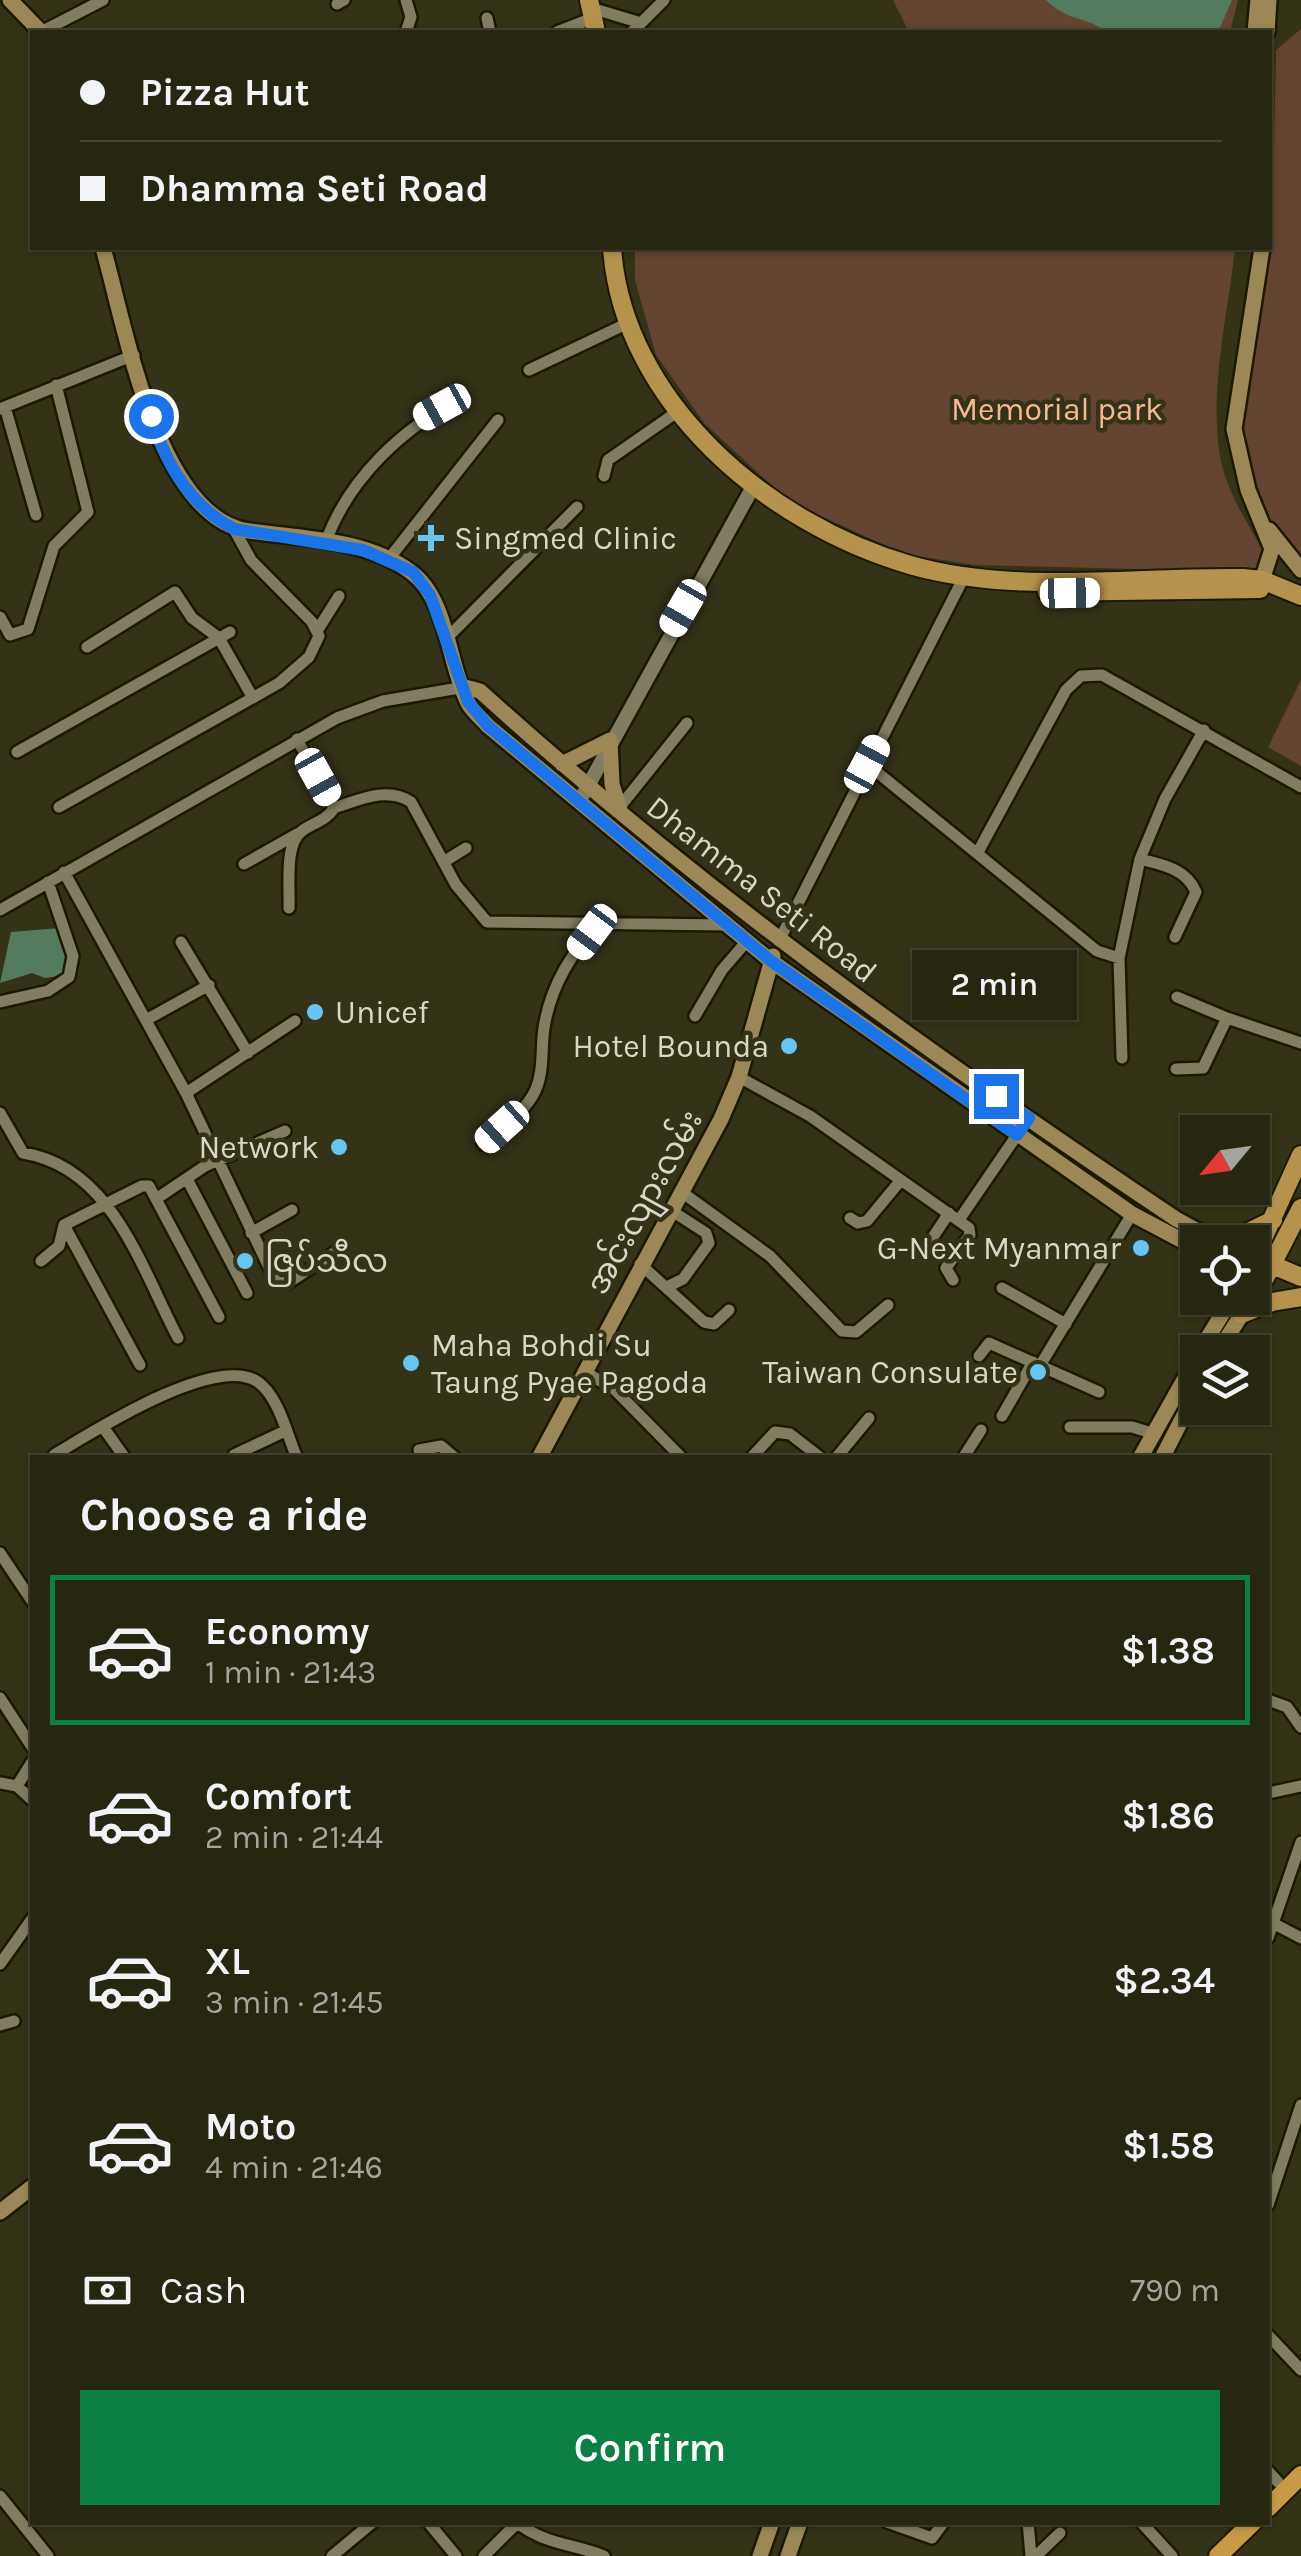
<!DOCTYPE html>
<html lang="en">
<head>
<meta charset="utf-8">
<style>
	:root { --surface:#272611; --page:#2f2e1a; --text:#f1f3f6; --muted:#a4a59f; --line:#434331; --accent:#0b8043 }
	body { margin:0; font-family:Karla,"Noto Sans Myanmar",sans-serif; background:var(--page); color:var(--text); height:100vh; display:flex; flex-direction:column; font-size:38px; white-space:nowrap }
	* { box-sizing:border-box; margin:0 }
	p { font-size:32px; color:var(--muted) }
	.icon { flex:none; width:55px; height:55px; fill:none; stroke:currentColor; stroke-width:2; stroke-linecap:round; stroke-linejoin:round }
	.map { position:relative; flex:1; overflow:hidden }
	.drawer { position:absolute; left:30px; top:1455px; width:1240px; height:1070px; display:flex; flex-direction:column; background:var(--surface); border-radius:0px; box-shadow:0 2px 8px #0004,0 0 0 2px var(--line) }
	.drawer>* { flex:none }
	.banner { position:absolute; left:30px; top:30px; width:1242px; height:220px; border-radius:0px; box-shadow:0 2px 8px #0004,0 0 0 2px var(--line); display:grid; align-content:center; height:220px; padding:0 50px; background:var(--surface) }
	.needle { width:65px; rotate:241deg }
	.tools { position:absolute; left:1180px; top:1115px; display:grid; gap:20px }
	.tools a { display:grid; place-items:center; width:90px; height:90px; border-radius:0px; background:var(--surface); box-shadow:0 2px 8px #0004,0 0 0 2px var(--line); font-size:50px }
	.end { position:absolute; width:45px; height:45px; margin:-22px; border:12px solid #1a73e8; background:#fff; box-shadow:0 0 0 5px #fff }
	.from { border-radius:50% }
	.bubble { position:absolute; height:70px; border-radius:0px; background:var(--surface); box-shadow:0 2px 8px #0004,0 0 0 2px var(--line); font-size:32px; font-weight:600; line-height:70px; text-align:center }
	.car { position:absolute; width:30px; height:60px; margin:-30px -15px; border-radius:12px; box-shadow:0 0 8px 2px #0007; background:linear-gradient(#fff 24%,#345 0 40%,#fff 0 76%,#345 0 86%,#fff 0) }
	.banner b { display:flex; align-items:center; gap:35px; height:95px; font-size:38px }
	.banner b+b { border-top:2px solid var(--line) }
	.banner i { width:25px; height:25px; background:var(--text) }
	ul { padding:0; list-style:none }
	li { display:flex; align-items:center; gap:30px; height:150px; margin:0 20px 15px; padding:0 30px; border:5px solid transparent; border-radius:0px }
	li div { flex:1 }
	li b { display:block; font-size:38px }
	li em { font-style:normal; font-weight:600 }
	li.on { border-color:var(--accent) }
	li>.icon { width:90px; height:90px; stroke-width:1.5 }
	h2 { padding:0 50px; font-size:45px; line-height:120px }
	.pay { display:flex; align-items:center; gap:25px; height:110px; padding:0 50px; font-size:38px }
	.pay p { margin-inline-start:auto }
	.cta { display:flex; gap:20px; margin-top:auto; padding:20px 50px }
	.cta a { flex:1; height:115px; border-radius:0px; background:var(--accent); color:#fff; font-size:40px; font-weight:600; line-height:115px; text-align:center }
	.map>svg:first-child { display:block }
	.green { fill:#634430 }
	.water { fill:#527b60 }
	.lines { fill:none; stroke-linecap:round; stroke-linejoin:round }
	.minor-casing { stroke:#1c1901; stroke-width:16 }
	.tertiary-casing { stroke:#1c1901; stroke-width:19 }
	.secondary-casing { stroke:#1c1901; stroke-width:20 }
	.primary-casing { stroke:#1c1901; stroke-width:22 }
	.trunk-casing { stroke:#1c1901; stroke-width:22 }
	.minor { stroke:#807d60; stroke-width:11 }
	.tertiary { stroke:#807d60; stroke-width:14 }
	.secondary { stroke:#9b8856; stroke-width:15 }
	.primary { stroke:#b6934c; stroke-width:18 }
	.trunk { stroke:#c89a45; stroke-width:18 }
	.route { stroke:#1a73e8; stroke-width:12 }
	.poi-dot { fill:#68c4f0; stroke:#343217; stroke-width:4 }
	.labels { text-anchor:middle; stroke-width:9; stroke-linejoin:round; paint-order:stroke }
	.park-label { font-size:32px; fill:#f7b790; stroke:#343217 }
	.poi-label { font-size:32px; fill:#d9d8c8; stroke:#343217; text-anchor:start }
	.street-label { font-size:32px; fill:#d9d8c8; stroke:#343217 }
</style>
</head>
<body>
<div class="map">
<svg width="1301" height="2556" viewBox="0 0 1301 2556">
	<rect width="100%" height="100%" fill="#343217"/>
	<path class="green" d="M893 0H1238L1230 32H909Z
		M1301 29V570L1264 517 1240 442 1241 393 1272 241 1276 50Z
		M635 248H1235C1228 314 1209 390 1220 456 1226 491 1248 524 1265 554L1256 572 975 565 904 554 790 502 705 424 656 355 635 280Z
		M1301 680V766L1268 747Z"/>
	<path class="water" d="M1046 0H1232L1218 32H1107C1084 15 1070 23 1046 0Z
		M60 928 68 953 65 975 45 978 32 973 0 983 11 932Z"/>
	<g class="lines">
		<defs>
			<path id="minor" d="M337 4 344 0
				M588 7 641 23
				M487 18 490 32
				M41 32 103 0
				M406 32 411 17 406 0
				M557 32 593 18
				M632 32 664 0
				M529 370 626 324
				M5 407 36 515
				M0 409 134 355
				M604 476 608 460 677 412
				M326 541C350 477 402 429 462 397
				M388 560 498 420
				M0 617 10 635 28 629 54 546 88 512 56 385
				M317 631 339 596
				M446 639 577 507
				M87 647 175 592 192 618 219 638 253 698
				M17 752 230 632
				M867 764 1097 951 1119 958 1140 859 1165 799 1204 730
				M59 807 279 683 309 657 319 636 312 622 251 560 234 529
				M334 808C359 800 387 786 411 802L456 885 487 922 726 925
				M619 808 687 723
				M978 852 1066 690 1081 676 1102 675 1301 787
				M1140 859C1162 865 1186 868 1196 892L1175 937
				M445 861 466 848
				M244 864 297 834
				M64 872 186 1093 276 1282 288 1283 335 1252
				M289 908C290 887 284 844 302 831 313 823 327 820 334 808L297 739
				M0 910 337 718 383 701 465 687
				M779 941 966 573
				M181 942 248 1053
				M1119 958 1122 1058
				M1177 997 1227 1018
				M0 1002 48 991 69 977 73 956 48 882
				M695 1016 722 970 747 941
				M146 1020 209 985
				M1176 1069 1203 1068 1227 1018 1301 1043
				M739 1077 810 1116 969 1228 970 1235 946 1268 953 1280
				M186 1093 295 1021
				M0 1113 23 1153C112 1167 141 1268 178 1338
				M483 1144C501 1128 526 1112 536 1089 544 1070 541 1048 544 1028 550 989 572 947 604 922
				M187 1179 247 1293
				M683 1193 770 1256 842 1331 856 1332 888 1305
				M156 1199 219 1317
				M850 1218 858 1223 867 1221 901 1180
				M959 1220 1017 1135
				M64 1225 140 1365
				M251 1233 292 1210
				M923 1252 949 1213
				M41 1261 59 1246 64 1225 142 1186H149L156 1199 205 1166 285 1131
				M640 1264 704 1322 714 1324 729 1310
				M667 1287 683 1279 709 1243 706 1233 672 1211
				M1002 1288 1066 1324
				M979 1356 989 1343 1099 1392
				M1041 1364 1132 1214
				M584 1371 615 1390 682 1458
				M1002 1416 1033 1362
				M103 1427 125 1458
				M1070 1427H1132L1152 1433
				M419 1450 441 1446 455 1458
				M54 1455C94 1431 216 1353 258 1382 279 1397 287 1435 297 1458
				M234 1455 285 1431
				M751 1458 775 1432 790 1434 821 1458
				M836 1458 869 1418
				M963 1458 981 1430
				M0 1553 32 1601
				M0 1698 32 1747
				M1268 1700 1287 1707 1301 1727
				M0 1783 17 1786 32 1800
				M17 1786 32 1762
				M1268 1793 1301 1786
				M1269 1921 1301 1938
				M1268 1938 1301 1842
				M0 1964 32 1919
				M0 2025 14 2021
				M1268 2205 1301 2105
				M1268 2335 1301 2370
				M1268 2471 1278 2482
				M0 2496 48 2556
				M428 2522 456 2556
				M887 2522 932 2538 944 2522
				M1028 2522 1031 2556
				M1141 2522 1172 2556
				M517 2523C549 2546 571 2543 604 2556
				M332 2556 373 2522
				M484 2556 518 2522
				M1036 2556 1060 2533"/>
			<path id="tertiary" d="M583 795 754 485"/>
			<path id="secondary" d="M10 0 41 32
				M1255 32 1258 0
				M1267 32 1269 0
				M103 248C125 324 157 518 249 531 301 538 367 539 411 572 448 599 448 664 468 703 472 711 482 719 488 726L771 961 1132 1214 1198 1249
				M1269 530 1301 570
				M1259 590 1272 549 1248 490 1234 429 1262 248
				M465 687 480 691C696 887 933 1057 1176 1219L1218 1242
				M610 740 612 784 620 810
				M562 764 610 740
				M1199 1352 1232 1298
				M1218 1352 1252 1298
				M539 1458 721 1119 739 1077 773 956
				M1140 1458 1198 1355
				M1162 1458 1198 1388
				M0 2212 32 2187
				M760 2556 772 2522
				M788 2556 800 2522"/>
			<path id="primary" d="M589 0 596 32
				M612 248C623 402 768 524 910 565 1014 595 1136 576 1243 578L1262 580 1301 596
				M1047 592 1260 589
				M1209 1239 1236 1238 1273 1220
				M1265 1262 1301 1277
				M1252 1263 1301 1155
				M1265 1278 1301 1208
				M1241 1314 1272 1302 1301 1297"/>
			<path id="trunk" d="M1268 2508 1301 2475
				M1218 2556 1253 2522"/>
		</defs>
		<use href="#minor" class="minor-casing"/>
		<use href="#tertiary" class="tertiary-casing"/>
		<use href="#secondary" class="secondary-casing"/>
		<use href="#primary" class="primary-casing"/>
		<use href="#trunk" class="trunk-casing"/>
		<use href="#minor" class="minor"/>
		<use href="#tertiary" class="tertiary"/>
		<use href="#secondary" class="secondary"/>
		<use href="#primary" class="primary"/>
		<use href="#trunk" class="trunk"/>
	</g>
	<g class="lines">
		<path class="route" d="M151 416C165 463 190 506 234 529L363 550 413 572 430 595 468 702 488 726 771 961 1017 1135 1029 1118 996 1096"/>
	</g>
	<g class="poi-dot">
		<path d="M426 523h10v10h10v10h-10v10h-10v-10h-10v-10h10z"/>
		<circle cx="315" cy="1012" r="10"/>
		<circle cx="789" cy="1046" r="10"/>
		<circle cx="339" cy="1147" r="10"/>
		<circle cx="1141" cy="1248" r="10"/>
		<circle cx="245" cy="1261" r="10"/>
		<circle cx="411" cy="1363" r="10"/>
		<circle cx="1038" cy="1372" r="10"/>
	</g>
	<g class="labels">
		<g class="park-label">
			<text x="1057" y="420">Memorial park</text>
		</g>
		<g class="poi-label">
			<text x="454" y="549">Singmed Clinic</text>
			<text x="335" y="1023">Unicef</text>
			<text x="769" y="1057" text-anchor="end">Hotel Bounda</text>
			<text x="319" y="1158" text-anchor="end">Network</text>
			<text x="1121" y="1259" text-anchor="end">G-Next Myanmar</text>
			<text x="265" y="1272">ဇြပ်သီလ</text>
			<text x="431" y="1356">Maha Bohdi Su<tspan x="431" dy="37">Taung Pyae Pagoda</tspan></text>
			<text x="1018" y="1383" text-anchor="end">Taiwan Consulate</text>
		</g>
		<g class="street-label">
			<text transform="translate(762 889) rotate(38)" y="11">Dhamma Seti Road</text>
			<text transform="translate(644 1202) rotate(-61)" y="11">အင်းလျားလမ်း</text>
		</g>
	</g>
</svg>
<div class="tools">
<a><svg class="needle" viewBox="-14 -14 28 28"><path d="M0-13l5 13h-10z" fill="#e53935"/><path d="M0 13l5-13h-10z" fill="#a4a59f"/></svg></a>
<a><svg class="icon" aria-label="locate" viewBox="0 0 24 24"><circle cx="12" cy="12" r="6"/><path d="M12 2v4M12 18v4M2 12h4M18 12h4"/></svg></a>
<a><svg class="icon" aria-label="layers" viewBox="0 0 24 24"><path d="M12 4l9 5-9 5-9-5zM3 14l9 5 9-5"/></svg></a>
</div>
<i class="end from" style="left:151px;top:416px"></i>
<i class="end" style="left:996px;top:1096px"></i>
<div class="bubble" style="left:912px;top:950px;width:165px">2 min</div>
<i class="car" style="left:442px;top:407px;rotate:241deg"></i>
<i class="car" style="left:1070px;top:593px;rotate:89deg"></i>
<i class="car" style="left:683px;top:608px;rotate:210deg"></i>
<i class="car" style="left:867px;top:764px;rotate:28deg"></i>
<i class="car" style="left:318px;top:777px;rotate:151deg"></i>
<i class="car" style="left:592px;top:932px;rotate:217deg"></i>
<i class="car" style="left:502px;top:1127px;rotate:228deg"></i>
<div class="banner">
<b><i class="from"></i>Pizza Hut</b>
<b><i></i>Dhamma Seti Road</b>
</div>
<section class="drawer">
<h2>Choose a ride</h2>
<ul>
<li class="on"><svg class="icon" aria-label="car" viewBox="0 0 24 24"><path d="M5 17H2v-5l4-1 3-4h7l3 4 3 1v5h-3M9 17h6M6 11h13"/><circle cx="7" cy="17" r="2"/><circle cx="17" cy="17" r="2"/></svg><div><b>Economy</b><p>1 min · 21:43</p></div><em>$1.38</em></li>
<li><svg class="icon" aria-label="car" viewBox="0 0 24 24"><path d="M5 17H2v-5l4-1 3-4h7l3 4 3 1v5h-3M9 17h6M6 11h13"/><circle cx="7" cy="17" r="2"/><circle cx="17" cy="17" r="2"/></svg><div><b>Comfort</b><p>2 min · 21:44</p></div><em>$1.86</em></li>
<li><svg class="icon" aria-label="car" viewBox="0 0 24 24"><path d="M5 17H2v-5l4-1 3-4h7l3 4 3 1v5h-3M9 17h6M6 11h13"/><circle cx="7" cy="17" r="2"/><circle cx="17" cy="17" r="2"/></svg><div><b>XL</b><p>3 min · 21:45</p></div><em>$2.34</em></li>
<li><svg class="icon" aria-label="car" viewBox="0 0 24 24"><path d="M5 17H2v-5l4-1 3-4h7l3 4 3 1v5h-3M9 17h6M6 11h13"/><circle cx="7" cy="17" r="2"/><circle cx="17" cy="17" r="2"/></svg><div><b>Moto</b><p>4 min · 21:46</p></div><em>$1.58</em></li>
</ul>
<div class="pay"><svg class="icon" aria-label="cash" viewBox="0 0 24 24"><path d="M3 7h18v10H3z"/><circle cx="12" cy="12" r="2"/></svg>Cash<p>790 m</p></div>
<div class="cta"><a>Confirm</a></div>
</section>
</div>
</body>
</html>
